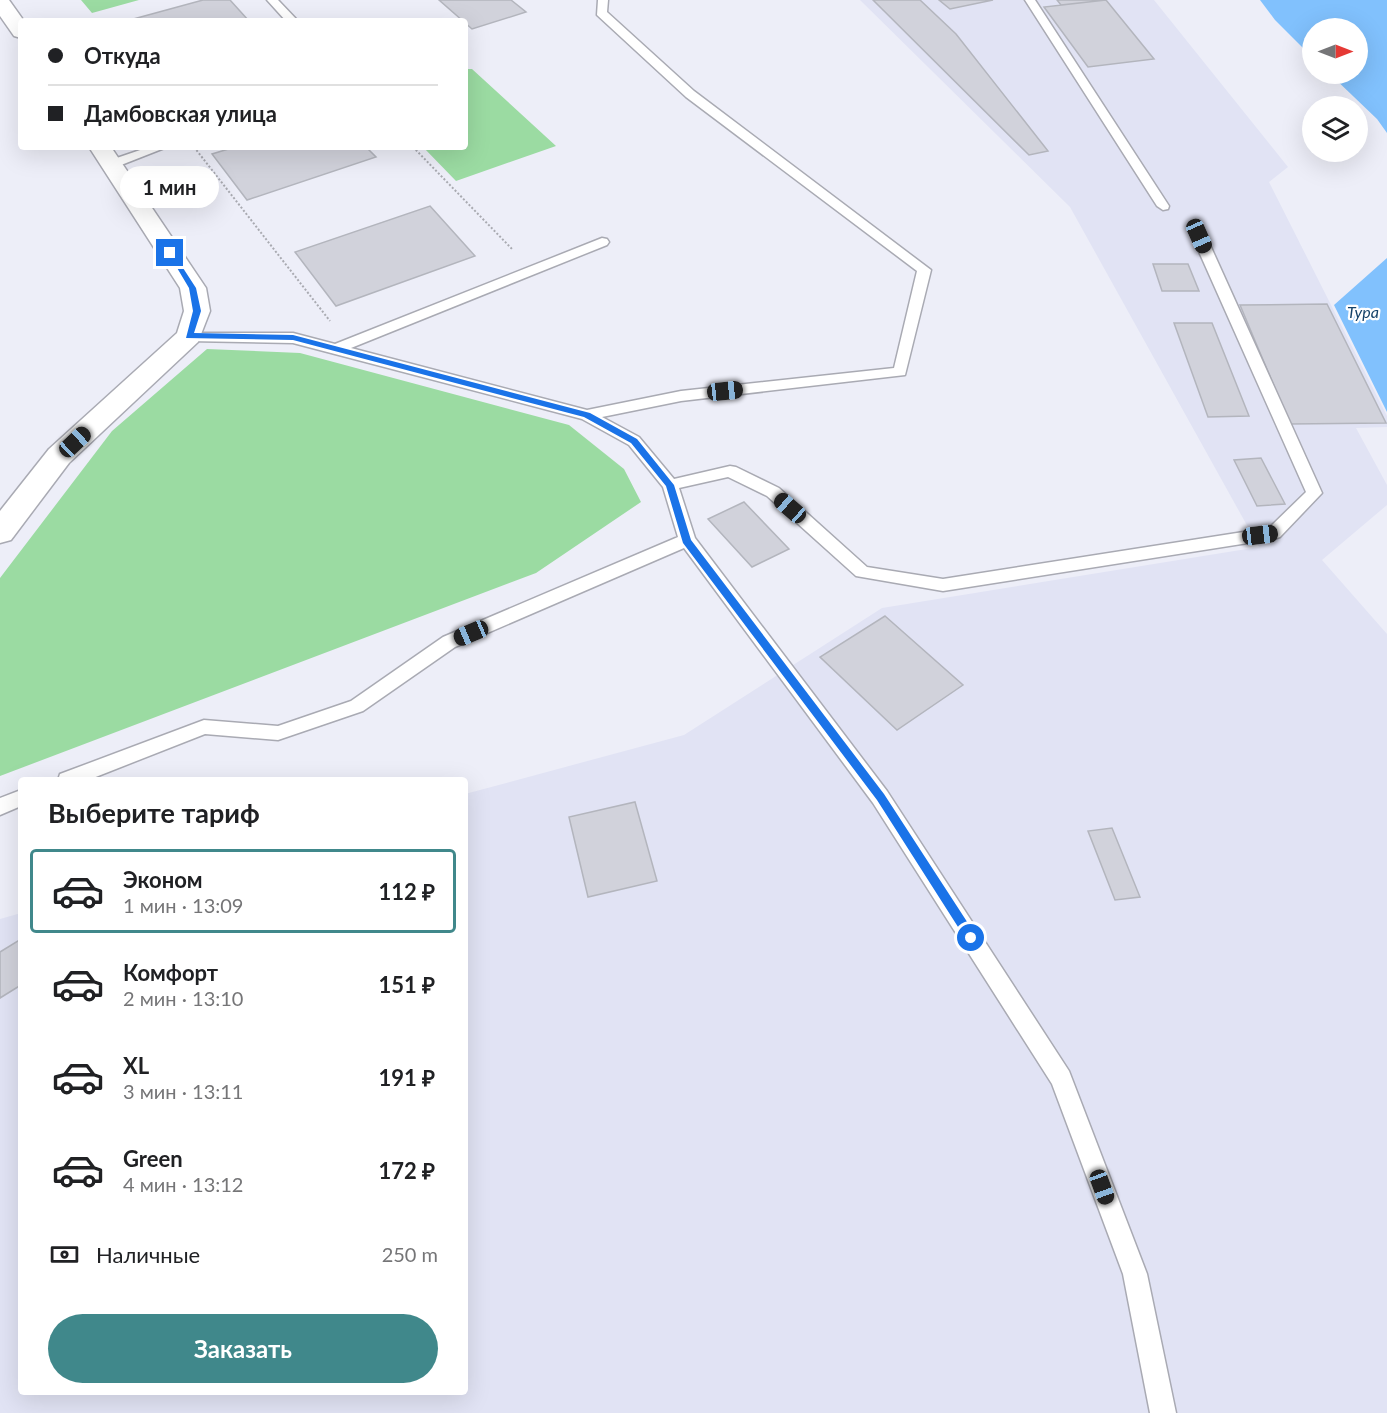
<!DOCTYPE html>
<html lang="ru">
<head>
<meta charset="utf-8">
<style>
	:root { --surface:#fff; --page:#f6f6f6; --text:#202124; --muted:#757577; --line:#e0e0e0; --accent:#40888b }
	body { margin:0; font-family:Lato,sans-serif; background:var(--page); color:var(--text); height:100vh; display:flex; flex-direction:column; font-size:22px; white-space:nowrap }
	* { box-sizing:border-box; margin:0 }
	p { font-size:20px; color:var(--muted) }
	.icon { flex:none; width:33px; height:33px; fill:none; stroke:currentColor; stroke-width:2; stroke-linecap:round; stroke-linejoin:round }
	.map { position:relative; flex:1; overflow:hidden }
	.details { position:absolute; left:18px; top:777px; width:450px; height:618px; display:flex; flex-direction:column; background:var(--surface); border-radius:6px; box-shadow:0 6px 24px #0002 }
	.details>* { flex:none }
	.top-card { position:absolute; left:18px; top:18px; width:450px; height:132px; border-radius:6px; box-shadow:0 6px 24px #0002; display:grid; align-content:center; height:132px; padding:0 30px; background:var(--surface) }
	.needle { width:39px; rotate:90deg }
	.buttons { position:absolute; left:1302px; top:18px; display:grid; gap:12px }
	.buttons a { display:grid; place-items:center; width:66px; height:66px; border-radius:50%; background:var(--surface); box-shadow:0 6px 24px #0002; font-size:30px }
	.end { position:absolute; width:27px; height:27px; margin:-14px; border:8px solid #1a73e8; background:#fff; box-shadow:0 0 0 3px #fff }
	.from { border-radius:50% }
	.bubble { position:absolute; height:42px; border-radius:21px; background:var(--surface); box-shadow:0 6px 24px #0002; font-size:20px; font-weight:700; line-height:42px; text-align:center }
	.car { position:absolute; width:18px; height:36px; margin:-18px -9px; border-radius:8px; box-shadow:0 0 4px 2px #0007; background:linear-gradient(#222 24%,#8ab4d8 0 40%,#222 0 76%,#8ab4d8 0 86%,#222 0) }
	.top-card b { display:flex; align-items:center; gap:21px; height:57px; font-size:22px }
	.top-card b+b { border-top:2px solid var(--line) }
	.top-card i { width:15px; height:15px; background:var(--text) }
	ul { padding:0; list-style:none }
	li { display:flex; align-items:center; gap:18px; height:84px; margin:0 12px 9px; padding:0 18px; border:3px solid transparent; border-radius:6px }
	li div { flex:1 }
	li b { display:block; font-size:22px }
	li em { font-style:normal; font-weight:700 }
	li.current { border-color:var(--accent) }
	li>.icon { width:54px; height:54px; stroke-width:1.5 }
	h2 { padding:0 30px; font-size:27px; line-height:72px }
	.pay { display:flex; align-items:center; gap:15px; height:66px; padding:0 30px; font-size:22px }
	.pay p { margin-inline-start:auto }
	.primary-button { display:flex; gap:12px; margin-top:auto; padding:12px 30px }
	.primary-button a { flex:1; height:69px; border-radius:36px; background:var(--accent); color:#fff; font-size:24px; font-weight:700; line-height:69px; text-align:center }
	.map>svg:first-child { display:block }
	.built { fill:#e1e3f4 }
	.green { fill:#9bdba2 }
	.water { fill:#81c1fd }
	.building { fill:#d1d2db; stroke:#b3b5bd; stroke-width:1.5 }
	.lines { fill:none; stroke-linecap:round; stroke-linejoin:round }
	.lane-casing { stroke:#a9aab3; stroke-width:3 }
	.street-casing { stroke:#a9aab3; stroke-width:3 }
	.path { stroke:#a9aab1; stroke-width:2; stroke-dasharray:2 2; stroke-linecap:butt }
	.lane { fill:#fff; fill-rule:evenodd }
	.street { fill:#fff; fill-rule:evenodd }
	.route { fill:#1a73e8 }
	.labels { text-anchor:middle; stroke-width:4.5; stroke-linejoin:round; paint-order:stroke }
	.far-water-label { font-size:16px; font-style:italic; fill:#144269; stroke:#fff }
</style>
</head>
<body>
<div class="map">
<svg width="1387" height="1413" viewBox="0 0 1387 1413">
	<rect width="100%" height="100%" fill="#edeef8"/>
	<path class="built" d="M860 0H1154L1288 167 1269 182 1387 416V427L1356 428 1387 485V505L1322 560 1387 634V1413H0V919L21 913V1392H465V794L684 735 882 608 1259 547 1070 207Z"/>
	<path class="green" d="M81 0H139L92 13Z
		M465 69H472L556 146 456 181 423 147H465Z
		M207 349 300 353 569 425 624 469 641 502 536 573 0 776V578L112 431Z"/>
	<path class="water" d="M1260 0H1387V133L1377 119 1330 74H1358V28H1312V57L1275 20Z
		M1387 258V412L1334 305Z"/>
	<path class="building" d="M203 0H230L249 21H126Z
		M439 0H511L526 12 472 29Z
		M873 0H920L956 34 1048 151 1029 155Z
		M939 0H993L950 9Z
		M1057 0H1106L1061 5Z
		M1106 0 1154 59 1088 67 1044 7Z
		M235 147H366L376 157 247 200 212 154Z
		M430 206 475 256 336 306 295 252Z
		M1153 264H1188L1199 291H1162Z
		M1327 304 1386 423 1290 424 1240 305Z
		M1174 323H1212L1249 416 1208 417Z
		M1261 458 1285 504 1257 506 1234 460Z
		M744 502 789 549 752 567 708 519Z
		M885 616 963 685 897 730 820 657Z
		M635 802 657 881 588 897 569 817Z
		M1112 828 1140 897 1115 900 1088 831Z
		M21 939V985L0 998V952Z"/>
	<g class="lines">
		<defs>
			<path id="lane" d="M267 0H278L298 21H286Z
				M598 0H608L607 12 694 91 931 270 905 375 681 401 602 417 639 437 674 479 730 466 736 467 779 488 867 567 943 579 1269 528 1306 492 1192 236 1199 232 1206 236 1322 493 1280 537 1274 539 943 591 856 576 767 496 728 477 679 488 695 538 887 791 1069 1071 1147 1274 1176 1413H1150L1123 1274 1052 1084 873 803 684 548 455 647 363 711 278 740 205 734 88 780H58L60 774 204 720 278 726 351 701 443 637 678 537 663 487 629 445 582 419 293 343 189 341 182 336 184 333H293L335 344 602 238 607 239 609 242 607 245 351 348 587 410 681 391 894 368 917 271 686 97 597 15Z
				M1025 0H1035L1169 206 1168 209 1163 210 1157 206Z
				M149 147H167L116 167 112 168 106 164 108 161Z
				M21 790V806L0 815V798Z"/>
			<path id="street" d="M0 0H9L24 21H21V38L14 36 0 16Z
				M89 147H111L206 288 210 311 198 342 69 463 11 540 0 543V511L49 449 177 333 184 311 180 288Z"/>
		</defs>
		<use href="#lane" class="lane-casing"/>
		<use href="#street" class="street-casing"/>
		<path class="path" d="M194 147 330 321
			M413 147 513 250"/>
		<use href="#lane" class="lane"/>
		<use href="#street" class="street"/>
	</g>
	<path class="route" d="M167 251H172L196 288 201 311 194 333 293 335 590 413 637 439 674 485 691 540 884 794 975 934V941H967L877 800 683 543 666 486 631 443 584 417 293 340 186 338 193 311 189 288Z"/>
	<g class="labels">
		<g class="far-water-label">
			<text x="1363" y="318">Тура</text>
		</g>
	</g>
</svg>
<div class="buttons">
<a><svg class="needle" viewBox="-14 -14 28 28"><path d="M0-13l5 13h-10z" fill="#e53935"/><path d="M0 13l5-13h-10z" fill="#757577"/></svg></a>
<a><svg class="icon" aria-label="layers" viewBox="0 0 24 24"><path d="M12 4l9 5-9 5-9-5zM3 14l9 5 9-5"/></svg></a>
</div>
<i class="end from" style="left:971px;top:938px"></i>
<i class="end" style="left:170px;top:253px"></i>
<div class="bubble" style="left:120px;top:166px;width:99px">1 мин</div>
<i class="car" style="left:1199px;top:236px;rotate:156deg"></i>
<i class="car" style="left:725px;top:391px;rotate:84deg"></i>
<i class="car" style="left:75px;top:442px;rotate:47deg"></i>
<i class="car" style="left:790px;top:508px;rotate:311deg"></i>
<i class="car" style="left:1260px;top:535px;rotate:83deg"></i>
<i class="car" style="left:471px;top:633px;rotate:247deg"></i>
<i class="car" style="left:1102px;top:1187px;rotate:160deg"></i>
<div class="top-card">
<b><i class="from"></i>Откуда</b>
<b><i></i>Дамбовская улица</b>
</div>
<section class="details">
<h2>Выберите тариф</h2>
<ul>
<li class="current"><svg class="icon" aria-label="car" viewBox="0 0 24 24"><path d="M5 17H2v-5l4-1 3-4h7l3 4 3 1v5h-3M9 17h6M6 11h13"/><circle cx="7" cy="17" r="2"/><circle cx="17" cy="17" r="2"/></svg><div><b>Эконом</b><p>1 мин · 13:09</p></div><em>112 ₽</em></li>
<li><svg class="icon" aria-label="car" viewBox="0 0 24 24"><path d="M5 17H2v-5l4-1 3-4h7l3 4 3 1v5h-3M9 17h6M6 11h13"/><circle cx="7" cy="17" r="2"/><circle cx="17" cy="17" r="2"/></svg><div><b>Комфорт</b><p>2 мин · 13:10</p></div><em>151 ₽</em></li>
<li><svg class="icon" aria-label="car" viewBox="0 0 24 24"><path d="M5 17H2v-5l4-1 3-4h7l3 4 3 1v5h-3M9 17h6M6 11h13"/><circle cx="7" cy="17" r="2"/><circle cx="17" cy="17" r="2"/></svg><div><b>XL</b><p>3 мин · 13:11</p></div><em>191 ₽</em></li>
<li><svg class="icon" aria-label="car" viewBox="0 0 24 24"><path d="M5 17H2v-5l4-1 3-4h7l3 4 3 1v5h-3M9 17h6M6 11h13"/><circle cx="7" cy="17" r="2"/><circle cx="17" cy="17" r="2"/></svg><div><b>Green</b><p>4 мин · 13:12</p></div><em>172 ₽</em></li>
</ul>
<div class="pay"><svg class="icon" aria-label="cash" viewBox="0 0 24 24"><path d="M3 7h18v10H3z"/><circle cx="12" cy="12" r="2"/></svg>Наличные<p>250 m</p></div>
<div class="primary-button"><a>Заказать</a></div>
</section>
</div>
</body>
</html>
